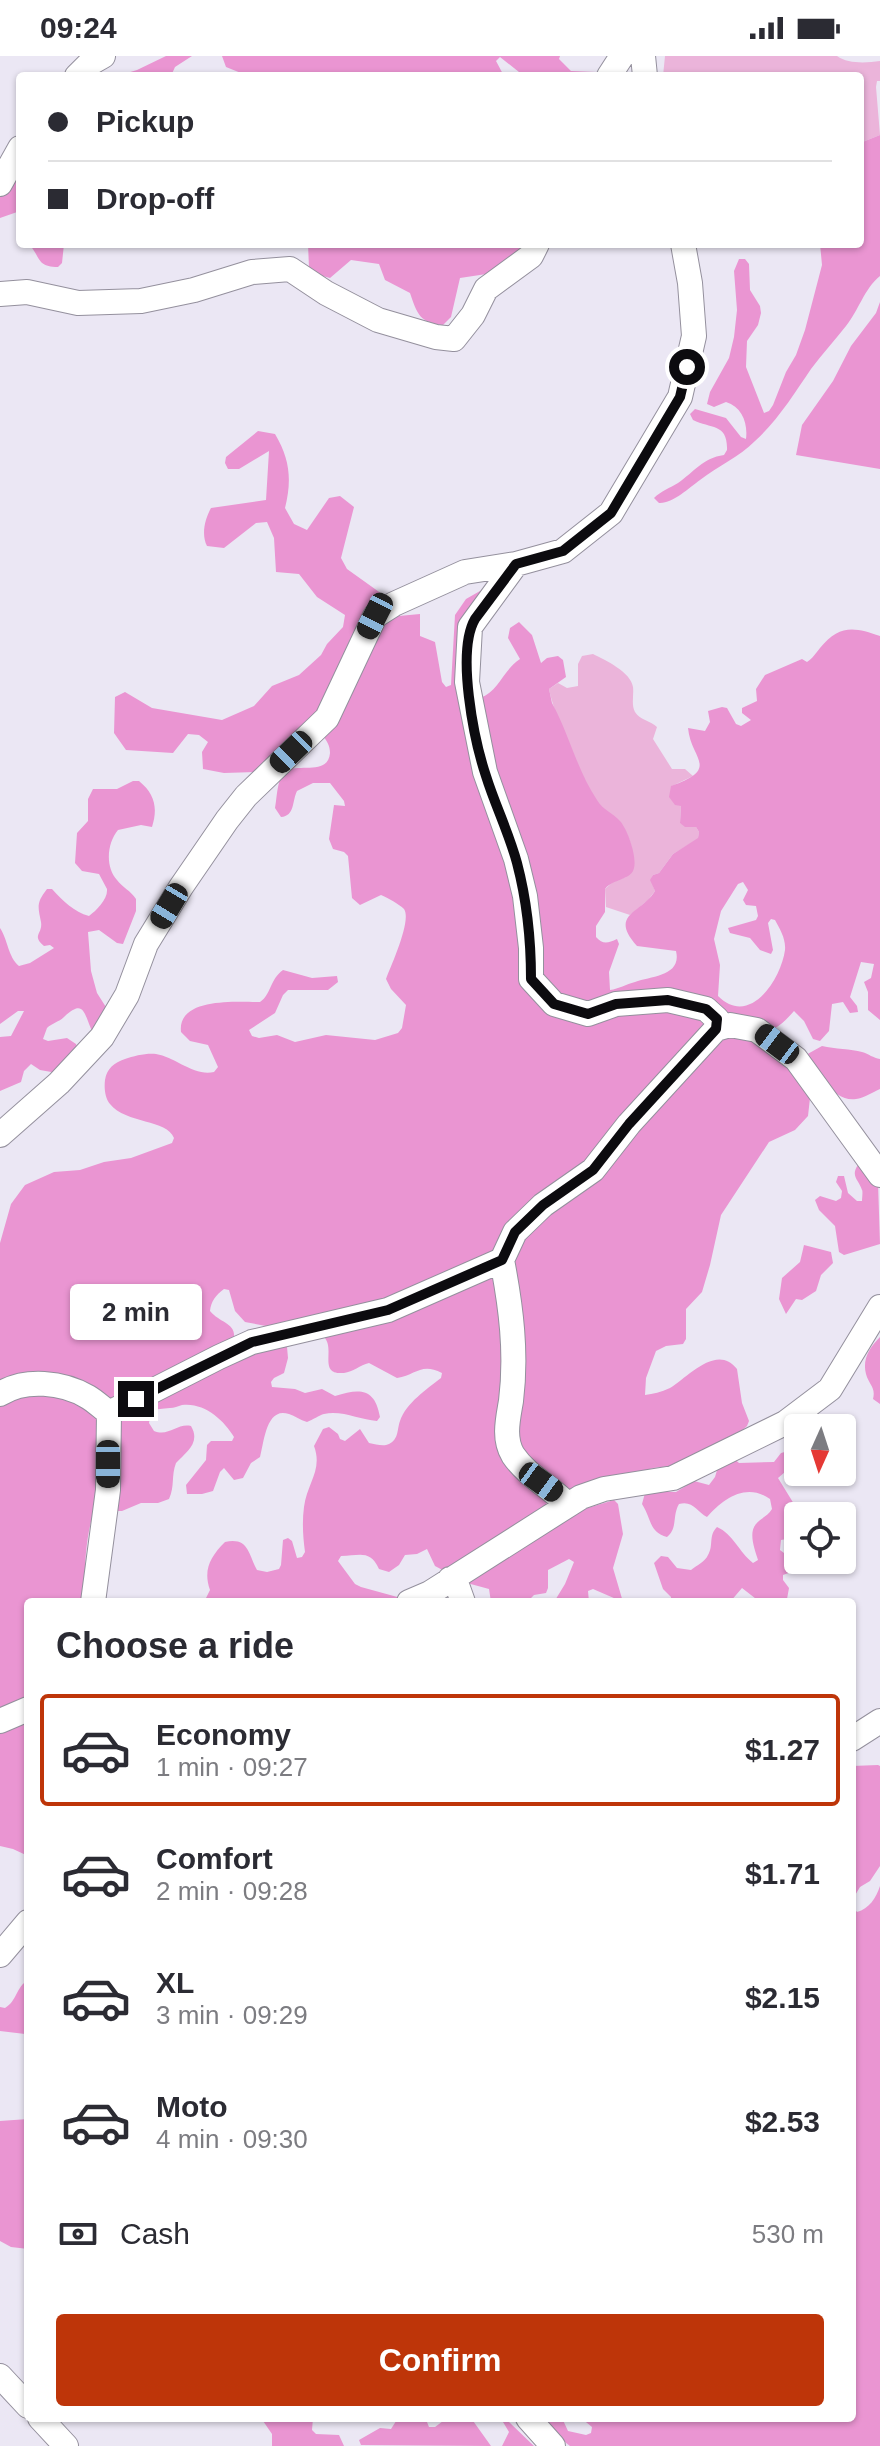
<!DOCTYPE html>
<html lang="en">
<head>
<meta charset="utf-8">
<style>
	:root { --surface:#fff; --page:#f2f2f3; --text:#2b2b33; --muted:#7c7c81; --line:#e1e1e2; --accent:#be3509 }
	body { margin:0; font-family:Helvetica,sans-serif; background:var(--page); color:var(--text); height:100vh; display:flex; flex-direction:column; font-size:30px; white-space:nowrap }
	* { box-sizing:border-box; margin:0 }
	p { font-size:26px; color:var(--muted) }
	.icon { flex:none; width:44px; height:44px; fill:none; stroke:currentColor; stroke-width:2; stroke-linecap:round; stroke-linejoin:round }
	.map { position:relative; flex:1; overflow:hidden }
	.details { position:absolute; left:24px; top:1542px; width:832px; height:824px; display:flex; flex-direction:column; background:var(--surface); border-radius:8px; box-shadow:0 2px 6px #0004 }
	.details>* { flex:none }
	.guide { position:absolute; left:16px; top:16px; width:848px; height:176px; border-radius:8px; box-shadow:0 2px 6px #0004; display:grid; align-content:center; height:176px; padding:0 32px; background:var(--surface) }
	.needle { width:52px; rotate:183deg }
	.buttons { position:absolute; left:784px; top:1358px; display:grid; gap:16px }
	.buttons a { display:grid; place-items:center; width:72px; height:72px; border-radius:8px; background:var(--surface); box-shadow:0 2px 6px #0004; font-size:40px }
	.end { position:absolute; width:36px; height:36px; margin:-18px; border:10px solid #0c0b0f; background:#fff; box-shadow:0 0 0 4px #fff }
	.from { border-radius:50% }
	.bubble { position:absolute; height:56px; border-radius:8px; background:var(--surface); box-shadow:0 2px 6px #0004; font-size:26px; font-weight:800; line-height:56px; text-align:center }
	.car { position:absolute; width:24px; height:48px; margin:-24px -12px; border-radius:10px; box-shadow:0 0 6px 2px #0007; background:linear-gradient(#222 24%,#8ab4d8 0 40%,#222 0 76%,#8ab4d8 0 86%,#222 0) }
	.guide b { display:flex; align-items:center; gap:28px; height:76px; font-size:30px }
	.guide b+b { border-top:2px solid var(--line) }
	.guide i { width:20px; height:20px; background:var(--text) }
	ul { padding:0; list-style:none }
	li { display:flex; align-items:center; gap:24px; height:112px; margin:0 16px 12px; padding:0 16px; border:4px solid transparent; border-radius:8px }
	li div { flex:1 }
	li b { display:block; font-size:30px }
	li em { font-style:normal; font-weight:800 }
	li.selected { border-color:var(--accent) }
	li>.icon { width:72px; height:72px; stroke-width:1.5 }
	h2 { padding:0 32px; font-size:36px; line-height:96px }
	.pay { display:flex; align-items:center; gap:20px; height:88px; padding:0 32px; font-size:30px }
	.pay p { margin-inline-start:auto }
	.cta { display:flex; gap:16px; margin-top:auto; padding:16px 32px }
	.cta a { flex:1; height:92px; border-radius:8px; background:var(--accent); color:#fff; font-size:32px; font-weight:800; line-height:92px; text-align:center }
	.status { display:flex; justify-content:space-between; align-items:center; height:56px; padding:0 40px; background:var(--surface); direction:ltr }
	.status svg { height:22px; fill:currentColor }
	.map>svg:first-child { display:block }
	.green { fill:#ebb4da }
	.forest { fill:#ea95d2; fill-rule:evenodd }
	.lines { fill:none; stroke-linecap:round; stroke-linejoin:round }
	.minor-casing { stroke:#94909d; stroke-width:26 }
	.minor { stroke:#fff; stroke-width:24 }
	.route { stroke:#0c0b0f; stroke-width:10 }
</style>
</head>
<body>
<div class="status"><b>09:24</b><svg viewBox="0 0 49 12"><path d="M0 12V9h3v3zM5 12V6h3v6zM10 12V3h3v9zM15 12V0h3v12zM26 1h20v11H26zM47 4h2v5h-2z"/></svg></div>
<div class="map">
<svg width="880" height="2390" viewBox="0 0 880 2390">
	<rect width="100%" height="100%" fill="#ebe7f4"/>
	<path class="green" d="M665 0H837C848 8 866 7 880 5V25H877L876 31 880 79 860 87V20H663Z
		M593 598C605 604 631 616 633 631 634 639 631 649 635 656 640 664 651 665 657 671L653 683 672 713H685L693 720 672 730 681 750 680 767 696 771 699 776 698 783 673 798 659 817 653 819 651 824 655 835 648 844 630 859 606 851 605 833 614 825 626 821C634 801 635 794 625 774 619 762 607 758 599 748 583 726 554 659 549 633L558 627 567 632 578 630V608L582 600Z"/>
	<path class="forest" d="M166 0H192L175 11 171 20H117L137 14Z
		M222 0H560L559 3 571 15 596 16 594 20H524L500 1 496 5 504 20H241V17L226 11Z
		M880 79V220C864 233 859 254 846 270 835 284 822 298 811 313 794 338 778 364 755 385 739 401 718 410 700 424 689 432 672 448 659 447L654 442C661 435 670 432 678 427 694 416 703 402 724 399L727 394C728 367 711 373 693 364L690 358 695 353 726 362 741 381 746 383C748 367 742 351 726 346L714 351 707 348 710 336 729 302 734 281 737 254 734 215 739 203H745L749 208 750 234 760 250 761 257 758 269 747 285 746 311 764 357 769 355 773 349 786 316 796 299 805 274 822 209 820 188H860V87Z
		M20 117V155L0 162V137L12 128Z
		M29 188H64L62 207 58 211C37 211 41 202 29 188Z
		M308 188H529L493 217 460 222 451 261 443 269C420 267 417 258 410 237L385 224 379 208 351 204 330 222 319 219 309 212Z
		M880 246V413L796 399 802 369 833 325 851 290 876 257Z
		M258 375 275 378C290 403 292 424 285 452L294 468 307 474 329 442 340 440 354 451 341 502 347 513 382 538 367 563 420 558V580L435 586 442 626 446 631 451 629 455 559 466 543 487 531 476 558 480 642C499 635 503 614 520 603L508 582 510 572 519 566 532 579 541 607 547 602 558 600 563 604 566 621 549 633 552 647C569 678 577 714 597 744 603 754 613 757 620 765 628 774 637 801 634 812 632 824 612 823 605 833V856L596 870V881C603 889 608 887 617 883L619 888 609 916 610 934C619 933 626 928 635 926 652 920 682 920 676 895L637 890C608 858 642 857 655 835L650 824 653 819 659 817 673 798 698 782 699 776 696 771H685L680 767 681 750 675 749 669 741 671 730C721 712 691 704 688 672L705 675 710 666 708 655 722 651 727 652 736 668 741 670 751 664 742 657V652L757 645 756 633 765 619 802 603 807 606C813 602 815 598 820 592 839 568 855 571 880 580V964L868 954V936L864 926 871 922 874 908 861 906 850 941 857 950 858 956 850 957 843 946 832 948 829 975 820 985 813 983 804 965 794 955C773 979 769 975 739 974L773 986 810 1042 808 1060 795 1074 769 1086 721 1159 710 1209 702 1236 686 1253V1283L683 1288 666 1290 656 1295 646 1322 645 1339C653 1338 661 1336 670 1332 688 1321 717 1287 737 1313L742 1347 749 1365 747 1370 737 1379 671 1410 653 1412 575 1436 544 1437 547 1449 568 1458 614 1444 618 1448 623 1478 613 1512 623 1546 593 1533 588 1535 589 1546H554L565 1528 574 1506 569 1503 548 1514V1532L546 1537 534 1539 527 1546H491L489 1533 467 1527 435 1510 427 1493 417 1498 405 1499 399 1509 389 1516 379 1513C370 1493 359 1500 341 1500L338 1505 355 1528 361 1531 401 1542 446 1543 450 1546H204L210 1534C203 1514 210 1501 225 1486 249 1481 248 1498 257 1514L267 1516 279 1513 281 1509 283 1484 288 1482 292 1485 297 1502 302 1501 305 1496C303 1481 302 1466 304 1451 307 1427 323 1414 314 1390L323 1373 329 1371 338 1378 340 1383 345 1385 360 1373 369 1387C376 1388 383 1391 389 1388 399 1383 397 1373 400 1365 406 1347 427 1333 441 1322L442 1317C421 1306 416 1319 397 1322L369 1307C360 1309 353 1316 344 1317 317 1319 336 1293 324 1281L245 1266 235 1255 229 1234 224 1233C216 1239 211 1245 210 1255 220 1267 236 1267 234 1282L249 1299 283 1288 287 1291 288 1302 284 1317 274 1322 271 1326 272 1331 295 1333 305 1337 322 1333 335 1340C360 1332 375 1332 380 1361L377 1365C360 1364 342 1354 324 1358 319 1359 313 1364 307 1366 300 1364 295 1360 289 1358 266 1350 264 1387 260 1401L251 1407 243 1422 234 1424 224 1412 220 1416 213 1435 202 1438H187L186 1429 206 1404 207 1389 211 1385H232L234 1381C224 1364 204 1346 182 1349 178 1350 174 1352 170 1352 162 1353 158 1352 151 1356L149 1367 154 1375C169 1381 177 1367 191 1370 201 1387 186 1396 176 1407 171 1420 175 1430 169 1443L158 1447H141L122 1455H116L97 1446C85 1478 84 1512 85 1546H73L70 1543 62 1546H28V1800L13 1793 0 1790V1187L11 1148 25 1129 54 1116 80 1114 104 1106 131 1102 172 1087 174 1082C167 1063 126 1068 110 1048 105 1042 104 1032 105 1024 107 1012 114 1007 125 1003 134 1000 146 997 156 998 175 1001 195 1021 214 1016L218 1011 208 989 190 985 181 976C177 941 237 946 260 946 271 939 270 923 283 914L312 922 337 920 338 926 328 934H288L283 939 275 957 249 974 252 980 259 982 277 979 295 986 326 979 375 984 398 977 402 972 406 949 391 933 386 923C391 910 412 864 404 853 399 848 388 842 381 839L360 849 352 842 348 800 344 796 333 793 329 783 334 749 345 750 344 745 330 727H313L297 735C292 745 295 760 281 761L275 752C277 743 277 720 286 715 298 707 328 720 330 697 330 690 327 685 323 680L259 716 224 717 203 713 202 696 208 686 199 679 188 678 173 697 126 694 114 677 115 641 125 636 152 652 222 664 254 650 272 630 299 619 321 599 327 588 343 571 345 559 317 541 299 518 276 516 274 482 267 466 256 467 224 492 207 490C201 478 205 463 211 452L266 444 269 395 239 413H228L225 407 226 401ZM743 826 748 834 743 844 746 849 756 850 758 860 756 864 728 872 730 877 750 882 760 894 771 898 773 894 768 867 771 863 775 864C780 873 786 883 785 894 781 923 750 972 718 940L720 909 714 883 721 855 738 828Z
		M133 725H139C155 738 158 752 152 771L141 769 118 774C107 787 105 811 117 824 122 831 131 835 136 843V855L123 888 117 887 99 874 88 876 91 915 97 937 111 959 93 977C84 959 85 941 64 961 59 966 52 967 47 972L43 983 48 985 67 982 76 988 78 994 57 1017 40 1014 31 1008 24 1015 21 1026 0 1035V981L11 980 24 955H18L0 968V872C8 884 8 901 19 910L30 907 54 892 50 889 44 890C31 879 43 878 41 866 38 851 36 847 47 833H52C63 845 74 856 89 860 97 854 108 843 107 833L99 818 82 815 75 807 77 777 88 765V743L93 733H117Z
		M822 990C835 993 851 993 862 996 869 998 873 1002 880 1003V1033C873 1036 864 1042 856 1043 834 1047 816 1014 804 1000Z
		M858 1109 878 1126 880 1188 844 1199 839 1196 835 1170 819 1154 815 1144 820 1140 836 1145 841 1142 842 1135 836 1126 838 1120H844L848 1137 857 1145H862C862 1144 863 1134 862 1134 859 1124 850 1120 858 1109Z
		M804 1189 831 1196 833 1207 821 1219 816 1235 802 1244 796 1243 786 1258 779 1243 782 1222 800 1206Z
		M880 1281V1348L873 1343C876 1331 869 1329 866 1318 862 1303 870 1291 880 1281Z
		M792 1394 796 1398 785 1416 778 1422 794 1448 799 1460 798 1481 781 1484 780 1494 784 1497 788 1494 797 1500 802 1508 794 1515 783 1519V1524L789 1532 787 1543 784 1546H760L742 1532 730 1546H671V1541L663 1533 654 1507 661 1500 668 1501 677 1512 691 1514C697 1509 705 1506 708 1499 714 1489 708 1480 717 1471 733 1478 739 1496 753 1507L758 1504C755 1494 748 1477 756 1468 761 1462 768 1460 772 1453L770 1443C746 1426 723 1443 707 1461 697 1456 693 1444 679 1448 672 1460 678 1472 667 1481 649 1476 652 1464 642 1448L645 1437 650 1435 676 1436 694 1425 709 1429 715 1421 721 1401 731 1400 739 1407 774 1406 781 1397Z
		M878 1709 880 1710V1810L870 1825 860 1831 854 1841 853 1851 857 1856C869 1853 876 1842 880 1830V2390H570L551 2375 540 2362H562L568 2375 586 2379 591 2377 592 2371 581 2362H852V1710Z
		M28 1924 26 1962 28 1977 25 1978 0 1975V1951L5 1952C17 1945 16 1931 28 1924Z
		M28 2063V2193L11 2191 0 2185V2065Z
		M261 2362H313L312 2374 316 2378 339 2379 344 2390H272V2378Z
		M398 2362H429L427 2366 429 2371H435L447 2362H471L491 2390 361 2389 359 2384 380 2372 391 2373Z
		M503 2366H509L534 2390H502L509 2376Z"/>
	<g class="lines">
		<defs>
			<path id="minor" d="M643 0 645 20
				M77 20 89 8 103 0
				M609 20 622 0
				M0 128 20 92
				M0 238 27 236 78 247 141 245 194 234 252 216 290 213 326 237 378 264 436 281 454 283 473 259 486 233 531 200 537 188
				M716 973 730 969 757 974 796 1003 880 1119
				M0 1079 59 1027 102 981 127 939 146 888 181 831 227 764 246 740 327 662 375 560 394 548 465 516 516 508 563 495 611 457 680 341 694 280 690 227 683 188
				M502 1204C511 1251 517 1297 511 1345 508 1363 503 1382 513 1399 527 1420 551 1431 568 1449
				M0 1338C25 1322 63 1326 88 1341 95 1345 102 1352 109 1357
				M109 1357 219 1301 252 1286 388 1254 502 1204 515 1176 543 1149 593 1114 629 1068 716 973 717 963 706 953 668 944 616 948 588 958 554 948 531 923V892L525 840 516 803 485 716 467 626 470 571 516 508
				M450 1523 458 1532 463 1546
				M93 1546 108 1434 109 1357
				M409 1546 430 1537 581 1441 604 1433 673 1422 785 1367 830 1333 880 1251
				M0 1665 28 1653
				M852 1683 880 1665
				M0 1899 28 1866
				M0 2320 28 2350
				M40 2362 66 2390
				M528 2362 553 2390"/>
		</defs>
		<use href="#minor" class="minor-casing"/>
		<use href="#minor" class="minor"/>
	</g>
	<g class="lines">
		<path class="route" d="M136 1343 252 1286 388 1254 502 1204 515 1176 543 1149 593 1114 629 1068 716 973 717 963 706 953 668 944 616 948 588 958 554 948 531 923C531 883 527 845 517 807 509 777 495 749 486 720 474 684 456 596 475 563L516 508 563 495 611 457 680 341 687 311"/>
	</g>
</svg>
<div class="buttons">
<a><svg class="needle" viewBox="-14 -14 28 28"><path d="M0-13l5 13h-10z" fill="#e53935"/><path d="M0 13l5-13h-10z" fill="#7c7c81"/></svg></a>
<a><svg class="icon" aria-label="locate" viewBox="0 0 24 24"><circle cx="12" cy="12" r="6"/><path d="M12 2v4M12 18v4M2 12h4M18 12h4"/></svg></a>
</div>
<i class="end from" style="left:687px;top:311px"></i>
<i class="end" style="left:136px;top:1343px"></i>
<div class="bubble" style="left:70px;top:1228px;width:132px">2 min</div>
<i class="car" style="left:375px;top:560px;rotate:207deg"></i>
<i class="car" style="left:291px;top:696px;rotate:226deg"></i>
<i class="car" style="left:169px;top:850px;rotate:211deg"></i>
<i class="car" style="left:777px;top:988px;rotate:307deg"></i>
<i class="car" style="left:108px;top:1408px;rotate:180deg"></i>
<i class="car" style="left:541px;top:1426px;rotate:126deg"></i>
<div class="guide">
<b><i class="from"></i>Pickup</b>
<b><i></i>Drop-off</b>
</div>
<section class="details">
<h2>Choose a ride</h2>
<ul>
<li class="selected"><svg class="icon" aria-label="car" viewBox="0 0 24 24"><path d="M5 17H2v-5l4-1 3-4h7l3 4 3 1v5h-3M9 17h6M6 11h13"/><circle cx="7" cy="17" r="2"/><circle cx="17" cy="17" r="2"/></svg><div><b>Economy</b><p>1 min · 09:27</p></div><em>$1.27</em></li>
<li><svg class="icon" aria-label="car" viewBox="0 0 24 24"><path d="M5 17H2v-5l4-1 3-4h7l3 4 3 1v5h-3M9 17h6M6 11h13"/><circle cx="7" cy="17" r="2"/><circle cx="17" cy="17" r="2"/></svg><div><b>Comfort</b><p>2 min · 09:28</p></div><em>$1.71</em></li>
<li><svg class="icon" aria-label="car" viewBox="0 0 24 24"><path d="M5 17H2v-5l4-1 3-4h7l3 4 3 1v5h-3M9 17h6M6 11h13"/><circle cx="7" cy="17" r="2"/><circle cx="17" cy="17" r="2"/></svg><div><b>XL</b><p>3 min · 09:29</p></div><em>$2.15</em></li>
<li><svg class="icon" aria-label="car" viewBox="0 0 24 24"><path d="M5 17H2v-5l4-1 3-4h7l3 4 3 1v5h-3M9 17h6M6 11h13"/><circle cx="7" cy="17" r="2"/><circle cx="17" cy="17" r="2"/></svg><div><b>Moto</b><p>4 min · 09:30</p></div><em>$2.53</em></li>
</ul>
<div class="pay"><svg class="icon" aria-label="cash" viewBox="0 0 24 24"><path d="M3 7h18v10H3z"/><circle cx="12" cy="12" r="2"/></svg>Cash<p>530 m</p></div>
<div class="cta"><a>Confirm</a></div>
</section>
</div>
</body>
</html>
